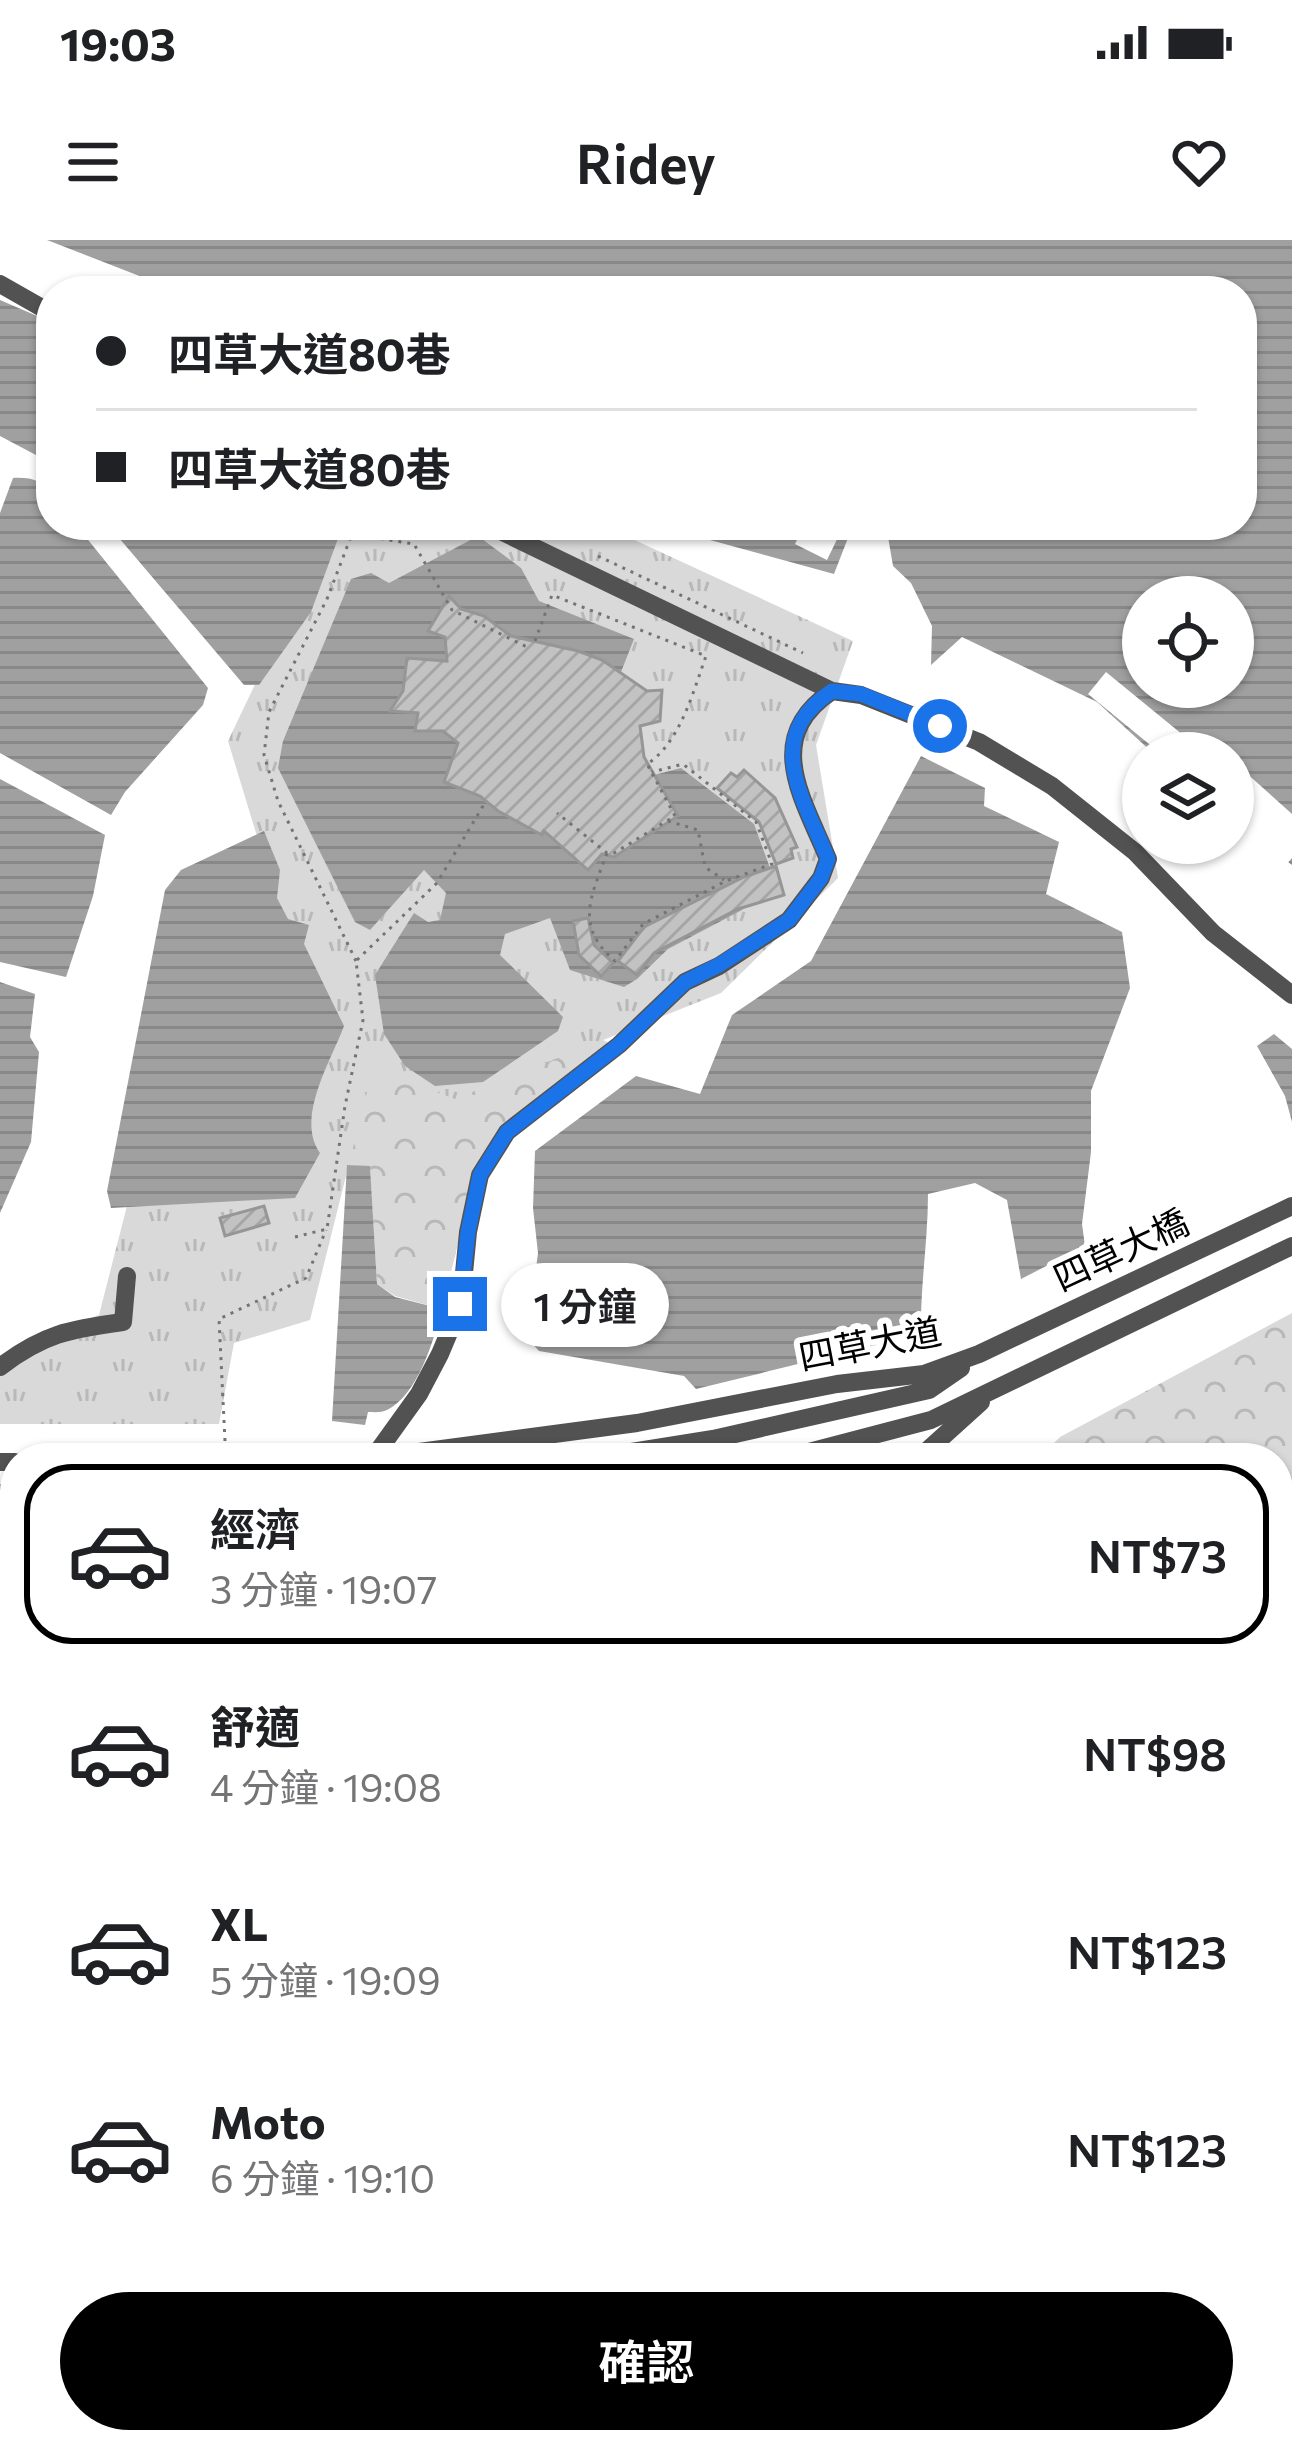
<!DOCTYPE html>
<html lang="zh-TW">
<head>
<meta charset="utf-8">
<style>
	:root { --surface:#fff; --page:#f2f2f2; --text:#202124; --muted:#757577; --line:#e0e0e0; --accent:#000 }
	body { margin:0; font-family:Commissioner,"Noto Sans TC",sans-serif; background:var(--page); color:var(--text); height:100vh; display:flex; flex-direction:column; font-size:45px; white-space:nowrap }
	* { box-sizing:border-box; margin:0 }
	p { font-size:39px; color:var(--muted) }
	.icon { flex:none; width:66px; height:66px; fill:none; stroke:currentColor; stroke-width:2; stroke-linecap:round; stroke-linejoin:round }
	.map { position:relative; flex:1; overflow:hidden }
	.sheet { position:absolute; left:0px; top:1203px; width:1293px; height:1011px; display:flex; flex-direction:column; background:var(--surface); border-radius:48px 48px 0 0; box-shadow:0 3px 9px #0004 }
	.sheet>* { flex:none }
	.hud { position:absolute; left:36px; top:36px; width:1221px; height:264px; border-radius:48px; box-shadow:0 3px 9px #0004; display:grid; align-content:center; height:264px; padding:0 60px; background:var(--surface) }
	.controls { position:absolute; left:1122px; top:336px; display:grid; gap:24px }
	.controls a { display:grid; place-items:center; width:132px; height:132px; border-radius:50%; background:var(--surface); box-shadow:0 3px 9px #0004; font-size:60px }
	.end { position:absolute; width:54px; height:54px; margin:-27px; border:15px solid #1a73e8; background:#fff; box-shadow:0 0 0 6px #fff }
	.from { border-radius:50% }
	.bubble { position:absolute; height:84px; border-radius:42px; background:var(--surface); box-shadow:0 3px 9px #0004; font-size:39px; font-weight:600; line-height:84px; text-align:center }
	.hud b { display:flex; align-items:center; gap:42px; height:114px; font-size:45px }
	.hud b+b { border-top:3px solid var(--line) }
	.hud i { width:30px; height:30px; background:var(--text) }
	ul { padding:21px 0 0; list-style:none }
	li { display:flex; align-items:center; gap:36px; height:180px; margin:0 24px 18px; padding:0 36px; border:6px solid transparent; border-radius:48px }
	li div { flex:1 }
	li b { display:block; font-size:45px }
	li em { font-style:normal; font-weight:600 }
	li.on { border-color:var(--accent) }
	li>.icon { width:108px; height:108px; stroke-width:1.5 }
	.button { display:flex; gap:24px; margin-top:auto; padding:24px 60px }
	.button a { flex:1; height:138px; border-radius:72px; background:var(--accent); color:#fff; font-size:48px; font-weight:600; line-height:138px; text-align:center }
	.status { display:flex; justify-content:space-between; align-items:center; height:84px; padding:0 60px; background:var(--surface); direction:ltr }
	.status svg { height:33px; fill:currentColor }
	header { display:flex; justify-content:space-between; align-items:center; height:156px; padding:0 60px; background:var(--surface); font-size:54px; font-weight:600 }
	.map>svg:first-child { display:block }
	.forest { fill:url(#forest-crowns) }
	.park { fill:url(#park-tufts) }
	.water { fill:url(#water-rules); fill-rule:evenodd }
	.pier { fill:#fff }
	.building { fill:url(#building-hatch); stroke:#969696; stroke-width:3 }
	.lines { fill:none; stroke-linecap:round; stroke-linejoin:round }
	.path { stroke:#747474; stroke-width:3; stroke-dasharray:3 6; stroke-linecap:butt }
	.minor { stroke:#525252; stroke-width:18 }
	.route { stroke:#1a73e8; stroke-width:15 }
	.labels { text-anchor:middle; stroke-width:12; stroke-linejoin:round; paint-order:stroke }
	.street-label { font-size:36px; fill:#000; stroke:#fff }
</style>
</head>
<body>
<div class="status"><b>19:03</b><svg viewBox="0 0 49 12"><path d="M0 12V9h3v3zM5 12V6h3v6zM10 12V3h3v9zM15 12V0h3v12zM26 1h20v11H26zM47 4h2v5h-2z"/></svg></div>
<header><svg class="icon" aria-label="menu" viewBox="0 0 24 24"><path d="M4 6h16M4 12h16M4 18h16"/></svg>Ridey<svg class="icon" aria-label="heart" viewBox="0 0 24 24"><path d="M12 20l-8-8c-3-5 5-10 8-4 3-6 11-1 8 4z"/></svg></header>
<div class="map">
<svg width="1292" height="2213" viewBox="0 0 1292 2213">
	<defs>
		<pattern id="forest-crowns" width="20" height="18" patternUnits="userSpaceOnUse" patternTransform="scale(3)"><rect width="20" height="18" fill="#d9d9d9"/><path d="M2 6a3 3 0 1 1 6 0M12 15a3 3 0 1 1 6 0" fill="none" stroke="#b8b8b8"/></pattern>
		<pattern id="park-tufts" width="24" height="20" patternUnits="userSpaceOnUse" patternTransform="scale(3)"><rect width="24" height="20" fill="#d9d9d9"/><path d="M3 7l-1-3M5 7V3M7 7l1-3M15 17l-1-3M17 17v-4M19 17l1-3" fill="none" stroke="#b8b8b8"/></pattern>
		<pattern id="water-rules" width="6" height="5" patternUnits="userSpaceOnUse" patternTransform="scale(3)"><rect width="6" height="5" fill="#a0a0a0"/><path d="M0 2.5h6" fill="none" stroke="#888"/></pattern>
		<pattern id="building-hatch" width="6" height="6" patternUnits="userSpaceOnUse" patternTransform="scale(3)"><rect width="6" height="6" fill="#c2c2c2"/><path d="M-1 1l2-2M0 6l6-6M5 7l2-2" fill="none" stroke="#a5a5a5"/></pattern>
	</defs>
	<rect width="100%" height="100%" fill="#fff"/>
	<path class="forest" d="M563 777 612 805 475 934 442 1069 395 1056 377 1044 370 927 347 925 371 799Z
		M1292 1073V1309L1278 1321V1218H1039L1060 1197Z
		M15 2012V2154L0 2163V2018Z"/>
	<path class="park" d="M331 285H602L853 401 816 505 838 638 721 753 455 859 378 830 370 840 310 1080 234 1103 219 1184H0V1119L22 1103 99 1075 177 771 260 606 228 501Z"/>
	<path class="water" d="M47 0H1292V625L1233 581V513H1153L1097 462 962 397 931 425 932 386 911 343 893 326 886 285H1242V51H178ZM1143 357H1233V447H1143Z
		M0 60 51 82V223L0 196Z
		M13 238C51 236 51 255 51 285H76L208 448 203 465 125 552 111 575 0 513V273Z
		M108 285H343L311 372 259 445H244Z
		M674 285H853L834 334 699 297Z
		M478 296 521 328 539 361 634 399 621 432 647 451 662 450 660 481 624 490 641 498 646 531 651 529 654 535 681 528 754 584 770 628 742 670 668 709 637 739 624 747 570 730 550 678 505 694 500 715 563 777 558 791 483 842 435 846 405 826 384 794 375 735 414 673 428 682 440 680 446 653 424 630 370 690 355 682 278 528 283 501 351 339 371 333 389 343Z
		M921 516 985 548 984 566 1059 602 1046 654 1122 692 1130 748 1091 851V912L1082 984 1085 1006 1021 1039 1007 960 975 943 928 954C928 1002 920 1046 921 1094L696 1149 684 1136 539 1111 527 1098 538 1013 533 968 535 911 636 836 700 854 732 775 811 721Z
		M0 539 105 595 93 656 66 737 0 722Z
		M264 591 280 630 277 658 288 679 309 685 304 704 344 786C331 821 295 878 320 913L295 958 111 968 107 951 165 650 181 630Z
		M0 742 35 754 30 797 39 812 31 902 0 973Z
		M1274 794 1292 809V882L1285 856 1257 806Z
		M347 925 370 926 377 1044 395 1057 442 1069C434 1099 418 1155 387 1170 381 1173 374 1172 368 1172L365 1185 332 1181Z
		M1278 1463 1292 1483V1707L1278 1688Z
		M15 1481V1635L0 1631V1495Z
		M0 1653 15 1672V1917L0 1927Z
		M1292 1981V2213H266L293 2199H1278V2045L1284 2036Z"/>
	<path class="pier" d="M804 285H844L827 320 795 304Z
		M1106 432 1194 504 1186 513H1160L1088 454Z
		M1243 530 1292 574V618L1284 627 1233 586V542Z"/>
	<path class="building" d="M449 356 461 369 484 376 511 396 578 411 602 420 647 451 662 450 660 481 640 486 644 517 678 576 614 617 602 614 588 630 544 591 542 595 498 571 480 556 444 542 458 503 443 491H415L418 473 390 471 403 451 407 418 447 421 445 397 428 391Z
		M744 530 775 558 797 607 791 609 793 618 776 624 759 582 717 548 731 533 737 537Z
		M776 626 784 655 738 669 654 713 637 735 618 721 644 687 744 637Z
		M588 678 594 705 613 723 601 736 579 715 573 681Z
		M264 966 269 983 225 996 220 978Z"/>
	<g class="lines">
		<path class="path" d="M598 316 803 413
			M535 401 552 355 706 416C693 452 680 503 647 524L675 576 614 613H607L557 573
			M668 581 698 590 705 627 724 640
			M607 613C591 657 574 686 615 721L643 684 726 641 772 624 756 582 683 524 652 532
			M356 721 278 561 264 515 269 472 327 359 352 294 414 304 452 370 529 408
			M295 997 327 989 345 866 363 780 356 721 437 643 486 561
			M225 1201 219 1079 306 1038 326 990"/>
		<path class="minor" d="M0 44 51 73
			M488 285 832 451
			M0 1127C43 1094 70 1089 123 1082L127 1036
			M373 1218 419 1154 440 1114 461 1064 468 992 480 935 507 892 619 805 685 742 719 726 789 680 821 638 828 619C803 558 762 498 832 451L861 455 979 502 1052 546 1135 612 1213 693 1292 755
			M374 1218 637 1183 837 1144 924 1134 979 1114 1292 966
			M594 1218 713 1199 929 1150 961 1128
			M786 1218 931 1180 1292 1006
			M919 1218 981 1162
			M0 1222H15
			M0 1253H15
			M0 1283H15
			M1278 1300 1292 1287
			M0 1313H15
			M0 1960 15 1952
			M0 2142 15 2134"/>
	</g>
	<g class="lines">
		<path class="route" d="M460 1064 468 992 480 935 507 892 619 805 685 742 719 725 789 680 821 638 828 619C803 557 761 498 832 451L861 454 940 486"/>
	</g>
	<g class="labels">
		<g class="street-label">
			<text transform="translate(1121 1010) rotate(-25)" y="13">四草大橋</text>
			<text transform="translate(870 1104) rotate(-11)" y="13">四草大道</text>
		</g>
	</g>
</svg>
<div class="controls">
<a><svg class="icon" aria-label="locate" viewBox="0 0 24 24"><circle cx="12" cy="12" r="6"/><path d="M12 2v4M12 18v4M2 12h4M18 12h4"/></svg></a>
<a><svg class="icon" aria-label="layers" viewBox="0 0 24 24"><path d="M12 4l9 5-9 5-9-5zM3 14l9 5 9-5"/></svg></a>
</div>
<i class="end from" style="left:940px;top:486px"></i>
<i class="end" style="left:460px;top:1064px"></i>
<div class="bubble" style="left:501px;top:1023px;width:168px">1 分鐘</div>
<div class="hud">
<b><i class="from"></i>四草大道80巷</b>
<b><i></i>四草大道80巷</b>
</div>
<section class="sheet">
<ul>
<li class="on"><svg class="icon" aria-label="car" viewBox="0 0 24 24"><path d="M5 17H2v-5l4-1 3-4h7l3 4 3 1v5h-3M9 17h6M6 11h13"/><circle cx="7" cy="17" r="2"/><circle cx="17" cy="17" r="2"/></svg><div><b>經濟</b><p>3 分鐘 · 19:07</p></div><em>NT$73</em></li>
<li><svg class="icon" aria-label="car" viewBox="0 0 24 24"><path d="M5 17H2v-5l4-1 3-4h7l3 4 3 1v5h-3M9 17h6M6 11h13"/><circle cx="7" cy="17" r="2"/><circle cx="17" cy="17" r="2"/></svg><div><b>舒適</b><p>4 分鐘 · 19:08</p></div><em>NT$98</em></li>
<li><svg class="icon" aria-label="car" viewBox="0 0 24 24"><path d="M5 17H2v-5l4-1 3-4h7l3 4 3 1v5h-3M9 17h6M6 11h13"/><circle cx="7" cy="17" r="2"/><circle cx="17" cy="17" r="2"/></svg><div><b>XL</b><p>5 分鐘 · 19:09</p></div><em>NT$123</em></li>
<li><svg class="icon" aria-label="car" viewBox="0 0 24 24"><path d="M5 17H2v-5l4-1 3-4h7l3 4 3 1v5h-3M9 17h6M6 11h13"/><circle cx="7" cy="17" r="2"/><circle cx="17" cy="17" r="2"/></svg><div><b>Moto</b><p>6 分鐘 · 19:10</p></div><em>NT$123</em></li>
</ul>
<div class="button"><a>確認</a></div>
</section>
</div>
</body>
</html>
